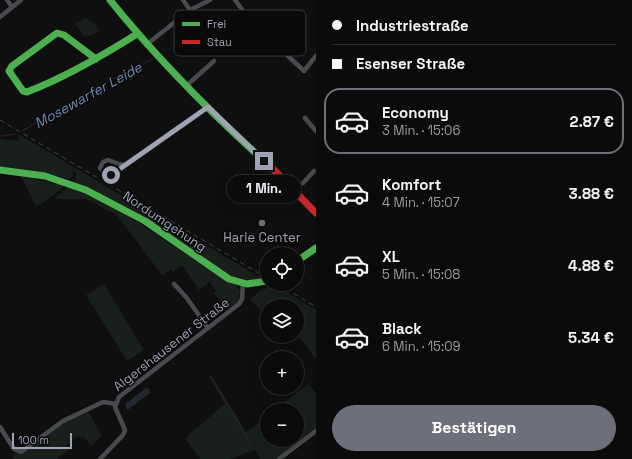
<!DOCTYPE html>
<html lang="de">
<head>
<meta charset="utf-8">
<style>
	:root { --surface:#0b0b0c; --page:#19191a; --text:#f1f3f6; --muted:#9a9b9d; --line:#2b2b2d; --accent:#6d6f79 }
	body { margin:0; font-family:"Space Grotesk",sans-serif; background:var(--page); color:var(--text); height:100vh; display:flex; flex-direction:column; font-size:15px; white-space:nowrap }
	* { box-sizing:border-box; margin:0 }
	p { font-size:13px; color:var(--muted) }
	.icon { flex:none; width:22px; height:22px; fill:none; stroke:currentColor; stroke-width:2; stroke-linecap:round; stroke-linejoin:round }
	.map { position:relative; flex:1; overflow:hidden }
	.drawer { display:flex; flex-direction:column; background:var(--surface); width:316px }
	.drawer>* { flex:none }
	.top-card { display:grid; align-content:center; height:88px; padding:0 16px; background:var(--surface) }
	.buttons { position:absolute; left:260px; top:247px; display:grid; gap:8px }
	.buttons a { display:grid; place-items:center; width:44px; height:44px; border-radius:50%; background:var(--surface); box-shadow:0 4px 16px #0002,0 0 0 1px var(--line); font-size:20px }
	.scale { position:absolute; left:12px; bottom:10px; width:60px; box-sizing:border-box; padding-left:4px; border:2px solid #9fa2b2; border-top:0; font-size:11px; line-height:14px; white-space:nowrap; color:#9fa2b2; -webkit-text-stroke:3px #0a0a0b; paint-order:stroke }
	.end { position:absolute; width:18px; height:18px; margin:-9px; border:5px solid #9fa2b2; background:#111; box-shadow:0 0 0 2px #111 }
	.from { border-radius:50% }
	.bubble { position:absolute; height:28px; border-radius:14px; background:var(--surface); box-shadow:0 4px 16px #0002,0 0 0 1px var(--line); font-size:13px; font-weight:700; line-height:28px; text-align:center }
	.top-card b { display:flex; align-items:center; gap:14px; height:38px; font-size:15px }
	.top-card b+b { border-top:1px solid var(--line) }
	.top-card i { width:10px; height:10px; background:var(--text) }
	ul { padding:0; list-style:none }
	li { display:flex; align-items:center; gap:12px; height:66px; margin:0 8px 6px; padding:0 8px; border:2px solid transparent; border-radius:16px }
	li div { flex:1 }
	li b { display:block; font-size:15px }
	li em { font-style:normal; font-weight:700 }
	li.selected { border-color:var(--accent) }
	li>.icon { width:36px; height:36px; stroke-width:1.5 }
	.action { display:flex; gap:8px; margin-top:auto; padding:8px 16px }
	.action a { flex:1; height:46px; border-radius:24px; background:var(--accent); color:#fff; font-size:16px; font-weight:700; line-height:46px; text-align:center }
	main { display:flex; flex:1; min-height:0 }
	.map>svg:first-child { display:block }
	.green { fill:#19201b }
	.water { fill:#232831 }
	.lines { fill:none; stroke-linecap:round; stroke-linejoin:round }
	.stream { stroke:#232831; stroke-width:1 }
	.street { stroke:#494a4f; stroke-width:4.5 }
	.fast { stroke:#4caf50; stroke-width:7 }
	.jam { stroke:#c62828; stroke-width:7 }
	.rail { stroke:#444549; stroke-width:1; stroke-dasharray:5 4; stroke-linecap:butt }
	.route { stroke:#9fa2b2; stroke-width:5 }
	.poi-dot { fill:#6d6f79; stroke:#0a0a0b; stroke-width:1.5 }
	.labels { text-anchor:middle; stroke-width:3; stroke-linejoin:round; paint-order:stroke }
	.street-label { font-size:13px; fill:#9fa2b2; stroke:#0a0a0b }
	.poi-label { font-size:13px; fill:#9fa2b2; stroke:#0a0a0b }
	.water-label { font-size:14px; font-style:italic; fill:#728ab1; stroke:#0a0a0b }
	.key { fill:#0a0a0b; stroke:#37383d; stroke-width:1 }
	.key-label { font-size:11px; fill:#9fa2b2 }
</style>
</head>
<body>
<main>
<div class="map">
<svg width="316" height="459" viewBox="0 0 316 459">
	<rect width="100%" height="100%" fill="#0f0f10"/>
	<path class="green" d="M86 17 89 21 91 20 100 31 85 37 75 24Z
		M18 134 263 279 247 281 227 275 75 182 76 172H72L73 175 70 179 32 170 0 167V139L19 141Z
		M21 176 65 186 43 203 36 206Z
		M70 185 104 200 228 282 236 285 240 292 237 303 228 309 214 293 216 291 209 282 199 290 182 265 173 272 171 269 162 275 117 215 86 199H54Z
		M104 284 144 350 127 361 86 295Z
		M276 285 316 310V359L297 334V306H267V317L250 299 262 289Z
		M211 375 246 432 267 416V440H297V410H275L308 384 316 393V428L276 459H260L255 450 229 459H200L185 438 225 404 209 376Z
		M88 411 102 436 91 446 83 436 76 437 67 445 68 450 57 459H13L14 453 20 454 25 452 56 425Z"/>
	<path class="water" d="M146 388 149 389 150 393 129 409H127L125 404Z"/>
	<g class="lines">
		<path class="stream" d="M22 131 101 85 153 59
			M1 136 16 134
			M211 377 251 444"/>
		<path class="street" d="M7 0 12 7
			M183 0 190 10
			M235 0 250 20 304 71 316 56
			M0 17 21 0
			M266 36 293 16
			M146 45 190 10 210 0
			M186 86 214 61
			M305 118 316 131
			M126 165 111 175 104 173 100 168 103 162 108 160 119 164 126 165 208 107
			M303 183 314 171
			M174 284 186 297 208 328
			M0 427 14 449 21 452 63 421 103 402 116 404
			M100 459 123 435 125 430 115 407 119 397 239 304 242 299 243 283
			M279 459 316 431"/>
		<path class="fast" d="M110 0C159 61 214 116 272 168
			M96 59 64 35 57 33 12 66 9 71 23 91 27 92C66 77 102 56 137 34
			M0 170 45 176 86 190 145 221 229 279 247 284 267 281
			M297 261 316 248"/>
		<path class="jam" d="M272 168 316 213"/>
		<path class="rail" d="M0 120 267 278
			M278 284 316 307"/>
	</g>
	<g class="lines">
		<path class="route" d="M111 175 208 107 264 161"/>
	</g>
	<circle class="poi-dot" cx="262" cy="223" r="4"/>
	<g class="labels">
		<g class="street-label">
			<text transform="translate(165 221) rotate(34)" y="5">Nordumgehung</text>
			<text transform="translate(171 344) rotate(-38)" y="5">Algershausener Straße</text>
		</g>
		<g class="poi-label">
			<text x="262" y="242">Harle Center</text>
		</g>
		<g class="water-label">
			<text transform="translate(88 95) rotate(-29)" y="5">Mosewarfer Leide</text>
		</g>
	</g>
	<rect x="174" y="10" width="132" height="46" rx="6" class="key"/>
	<rect x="182" y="22" width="18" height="4" fill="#4caf50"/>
	<rect x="182" y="40" width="18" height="4" fill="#c62828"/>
	<g class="key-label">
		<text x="207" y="28">Frei</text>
		<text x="207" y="46">Stau</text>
	</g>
</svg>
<div class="buttons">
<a><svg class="icon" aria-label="locate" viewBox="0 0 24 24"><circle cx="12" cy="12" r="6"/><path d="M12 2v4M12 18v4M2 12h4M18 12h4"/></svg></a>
<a><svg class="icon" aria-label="layers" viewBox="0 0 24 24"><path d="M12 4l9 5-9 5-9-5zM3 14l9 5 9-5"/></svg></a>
<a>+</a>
<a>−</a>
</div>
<div class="scale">100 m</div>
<i class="end from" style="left:111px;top:175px"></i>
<i class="end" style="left:264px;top:161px"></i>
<div class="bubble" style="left:227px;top:175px;width:74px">1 Min.</div>
</div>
<section class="drawer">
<div class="top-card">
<b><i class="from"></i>Industriestraße</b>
<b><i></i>Esenser Straße</b>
</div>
<ul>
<li class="selected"><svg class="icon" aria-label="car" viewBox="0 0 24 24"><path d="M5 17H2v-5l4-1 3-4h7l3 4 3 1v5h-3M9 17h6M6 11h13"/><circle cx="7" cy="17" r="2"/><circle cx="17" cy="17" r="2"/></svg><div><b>Economy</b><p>3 Min. · 15:06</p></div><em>2.87 €</em></li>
<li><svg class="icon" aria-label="car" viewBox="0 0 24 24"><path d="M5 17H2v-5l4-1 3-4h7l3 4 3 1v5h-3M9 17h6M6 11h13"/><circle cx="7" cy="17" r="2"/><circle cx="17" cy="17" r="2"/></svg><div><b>Komfort</b><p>4 Min. · 15:07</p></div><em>3.88 €</em></li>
<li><svg class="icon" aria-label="car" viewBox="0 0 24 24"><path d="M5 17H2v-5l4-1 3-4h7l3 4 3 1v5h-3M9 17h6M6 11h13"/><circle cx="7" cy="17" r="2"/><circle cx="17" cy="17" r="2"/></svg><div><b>XL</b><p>5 Min. · 15:08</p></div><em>4.88 €</em></li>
<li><svg class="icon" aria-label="car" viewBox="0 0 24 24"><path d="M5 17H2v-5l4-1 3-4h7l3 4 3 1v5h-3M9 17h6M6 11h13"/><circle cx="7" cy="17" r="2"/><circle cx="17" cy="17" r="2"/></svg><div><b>Black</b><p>6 Min. · 15:09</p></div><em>5.34 €</em></li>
</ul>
<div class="action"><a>Bestätigen</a></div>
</section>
</main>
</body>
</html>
